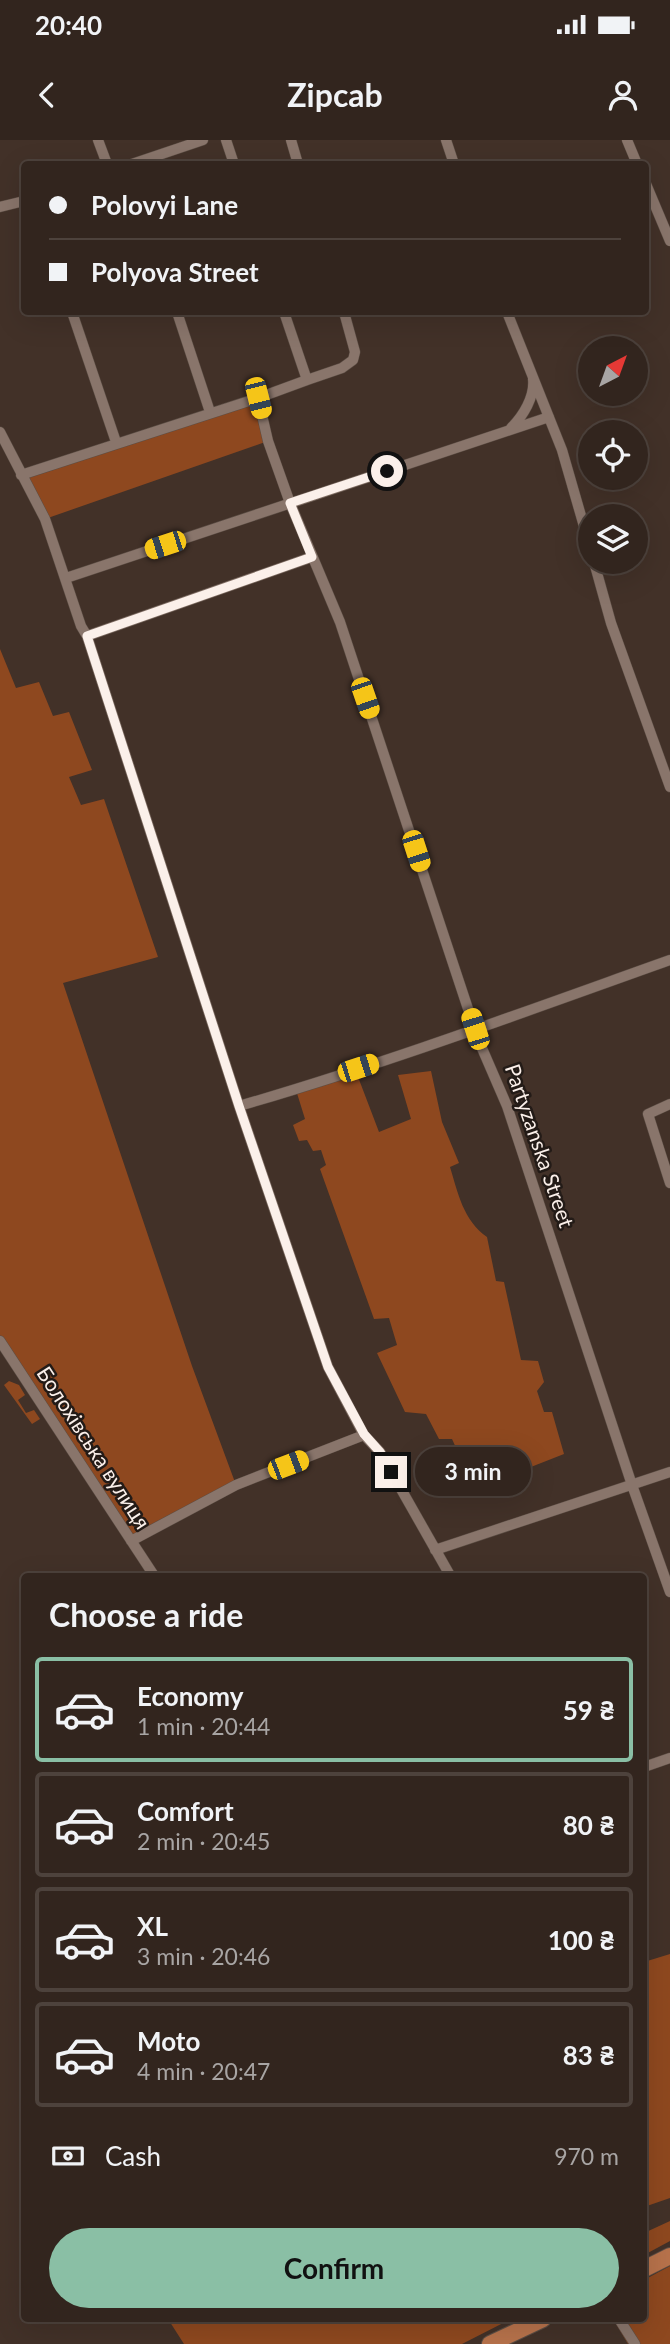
<!DOCTYPE html>
<html lang="en">
<head>
<meta charset="utf-8">
<style>
	:root { --surface:#32251e; --page:#3d312b; --text:#f1f3f6; --muted:#a8a5a4; --line:#4d423c; --accent:#8abfa5 }
	body { margin:0; font-family:Lato,sans-serif; background:var(--page); color:var(--text); height:100vh; display:flex; flex-direction:column; font-size:26px; white-space:nowrap }
	* { box-sizing:border-box; margin:0 }
	p { font-size:23px; color:var(--muted) }
	.icon { flex:none; width:38px; height:38px; fill:none; stroke:currentColor; stroke-width:2; stroke-linecap:round; stroke-linejoin:round }
	.map { position:relative; flex:1; overflow:hidden }
	.details { position:absolute; left:21px; top:1433px; width:626px; height:749px; display:flex; flex-direction:column; background:var(--surface); border-radius:7px; box-shadow:0 7px 28px #0002,0 0 0 2px var(--line) }
	.details>* { flex:none }
	.top-card { position:absolute; left:21px; top:21px; width:628px; height:154px; border-radius:7px; box-shadow:0 7px 28px #0002,0 0 0 2px var(--line); display:grid; align-content:center; height:154px; padding:0 28px; background:var(--surface) }
	.needle { width:46px; rotate:41deg }
	.fabs { position:absolute; left:578px; top:196px; display:grid; gap:14px }
	.fabs a { display:grid; place-items:center; width:70px; height:70px; border-radius:50%; background:var(--surface); box-shadow:0 7px 28px #0002,0 0 0 2px var(--line); font-size:35px }
	.end { position:absolute; width:32px; height:32px; margin:-16px; border:9px solid #fbf0ea; background:#111; box-shadow:0 0 0 4px #111 }
	.from { border-radius:50% }
	.bubble { position:absolute; height:49px; border-radius:24px; background:var(--surface); box-shadow:0 7px 28px #0002,0 0 0 2px var(--line); font-size:23px; font-weight:700; line-height:49px; text-align:center }
	.car { position:absolute; width:21px; height:42px; margin:-21px -10px; border-radius:9px; box-shadow:0 0 5px 2px #0007; background:linear-gradient(#f5c518 24%,#345 0 40%,#f5c518 0 76%,#345 0 86%,#f5c518 0) }
	.top-card b { display:flex; align-items:center; gap:24px; height:66px; font-size:26px }
	.top-card b+b { border-top:2px solid var(--line) }
	.top-card i { width:18px; height:18px; background:var(--text) }
	ul { padding:0; list-style:none }
	li { display:flex; align-items:center; gap:21px; height:105px; margin:0 14px 10px; padding:0 14px; border:4px solid var(--line); border-radius:7px }
	li div { flex:1 }
	li b { display:block; font-size:26px }
	li em { font-style:normal; font-weight:700 }
	li.on { border-color:var(--accent) }
	li>.icon { width:63px; height:63px; stroke-width:1.5 }
	h2 { padding:0 28px; font-size:32px; line-height:84px }
	.pay { display:flex; align-items:center; gap:18px; height:77px; padding:0 28px; font-size:26px }
	.pay p { margin-inline-start:auto }
	.cta { display:flex; gap:14px; margin-top:auto; padding:14px 28px }
	.cta a { flex:1; height:80px; border-radius:42px; background:var(--accent); color:#111; font-size:28px; font-weight:700; line-height:80px; text-align:center }
	.status { display:flex; justify-content:space-between; align-items:center; height:49px; padding:0 35px; background:var(--surface); direction:ltr }
	.status svg { height:19px; fill:currentColor }
	header { display:flex; justify-content:space-between; align-items:center; height:91px; padding:0 28px; background:var(--surface); font-size:32px; font-weight:700 }
	.map>svg:first-child { display:block }
	.green { fill:#8e481f }
	.lines { fill:none; stroke-linecap:round; stroke-linejoin:round }
	.minor-casing { stroke:#5b4d44; stroke-width:11 }
	.primary-casing { stroke:#5b4d44; stroke-width:18 }
	.minor { stroke:#89756b; stroke-width:10 }
	.primary { stroke:#b7724b; stroke-width:16 }
	.route { stroke:#fbf0ea; stroke-width:9 }
	.labels { text-anchor:middle; stroke-width:5; stroke-linejoin:round; paint-order:stroke }
	.street-label { font-size:21px; fill:#fbf0ea; stroke:#231b17 }
</style>
</head>
<body>
<div class="status"><b>20:40</b><svg viewBox="0 0 49 12"><path d="M0 12V9h3v3zM5 12V6h3v6zM10 12V3h3v9zM15 12V0h3v12zM26 1h20v11H26zM47 4h2v5h-2z"/></svg></div>
<header><svg class="icon" aria-label="back" viewBox="0 0 24 24"><path d="M15 5l-7 7 7 7"/></svg>Zipcab<svg class="icon" aria-label="person" viewBox="0 0 24 24"><circle cx="12" cy="8" r="4"/><path d="M4 21q1-7 8-7t8 7"/></svg></header>
<div class="map">
<svg width="670" height="2204" viewBox="0 0 670 2204">
	<rect width="100%" height="100%" fill="#423128"/>
	<path class="green" d="M258 258 268 301 45 379 21 335Z
		M0 509 16 548 39 542 53 576 69 572 92 630 69 637 81 665 104 659 158 817 63 843 192 1226 236 1345 131 1401 0 1201Z
		M355 929 379 992 411 979 398 935 431 931 442 982 459 1023 450 1027C458 1053 463 1080 487 1097L496 1141 504 1142 521 1220 538 1221 544 1242 537 1251 544 1272H552L564 1314 475 1349 452 1299H439L426 1274 405 1272 377 1213 397 1205 389 1178 374 1179 320 1029 326 1025 321 1010 313 1011 307 1000 299 1001 293 985 305 979 296 950Z
		M9 1241 19 1245 25 1255 18 1260 26 1273 34 1270 40 1279 32 1284 4 1245Z
		M670 1814V2058L644 2067V1822Z
		M670 2081V2101L644 2115V2093Z
		M670 2126V2204H628L613 2179H644V2140Z
		M168 2179H511L462 2204H184Z"/>
	<g class="lines">
		<defs>
			<path id="minor" d="M98 0 107 24
				M226 0 234 24
				M291 0 298 24
				M446 0 454 24
				M627 0 637 24
				M132 24 203 0
				M646 44 670 101
				M0 67 24 61
				M72 172 116 302
				M177 172 210 272
				M507 172 562 310 590 407
				M307 240 342 228 353 220 355 212 344 172
				M258 258 268 301 290 363 340 482 478 899 507 966 632 1345 670 1452
				M511 288C523 276 535 257 533 239
				M0 292 45 379 81 486 87 496 239 966 328 1227 364 1295 380 1312 451 1437
				M21 335 258 258 307 240 284 172
				M594 422 611 483 670 647
				M66 438 549 277
				M87 496 312 417
				M670 964 648 974 670 1043
				M239 966C384 924 527 871 670 820
				M0 1201 155 1437
				M131 1401 236 1345 364 1295
				M435 1410 670 1332
				M644 1627 670 1618
				M619 2179 635 2204"/>
			<path id="primary" d="M644 2129 670 2116
				M490 2204 543 2179"/>
		</defs>
		<use href="#minor" class="minor-casing"/>
		<use href="#primary" class="primary-casing"/>
		<use href="#minor" class="minor"/>
		<use href="#primary" class="primary"/>
	</g>
	<g class="lines">
		<path class="route" d="M387 331 290 363 312 417 87 496 239 966 328 1227 364 1294 380 1312 391 1332"/>
	</g>
	<g class="labels">
		<g class="street-label">
			<text transform="translate(539 1006) rotate(71)" y="7">Partyzanska Street</text>
			<text transform="translate(93 1308) rotate(57)" y="7">Болохівська вулиця</text>
		</g>
	</g>
</svg>
<div class="fabs">
<a><svg class="needle" viewBox="-14 -14 28 28"><path d="M0-13l5 13h-10z" fill="#e53935"/><path d="M0 13l5-13h-10z" fill="#a8a5a4"/></svg></a>
<a><svg class="icon" aria-label="locate" viewBox="0 0 24 24"><circle cx="12" cy="12" r="6"/><path d="M12 2v4M12 18v4M2 12h4M18 12h4"/></svg></a>
<a><svg class="icon" aria-label="layers" viewBox="0 0 24 24"><path d="M12 4l9 5-9 5-9-5zM3 14l9 5 9-5"/></svg></a>
</div>
<i class="end from" style="left:387px;top:331px"></i>
<i class="end" style="left:391px;top:1332px"></i>
<div class="bubble" style="left:415px;top:1307px;width:116px">3 min</div>
<i class="car" style="left:258px;top:258px;rotate:166deg"></i>
<i class="car" style="left:165px;top:405px;rotate:252deg"></i>
<i class="car" style="left:365px;top:558px;rotate:161deg"></i>
<i class="car" style="left:416px;top:711px;rotate:162deg"></i>
<i class="car" style="left:475px;top:889px;rotate:342deg"></i>
<i class="car" style="left:358px;top:928px;rotate:72deg"></i>
<i class="car" style="left:288px;top:1325px;rotate:69deg"></i>
<div class="top-card">
<b><i class="from"></i>Polovyi Lane</b>
<b><i></i>Polyova Street</b>
</div>
<section class="details">
<h2>Choose a ride</h2>
<ul>
<li class="on"><svg class="icon" aria-label="car" viewBox="0 0 24 24"><path d="M5 17H2v-5l4-1 3-4h7l3 4 3 1v5h-3M9 17h6M6 11h13"/><circle cx="7" cy="17" r="2"/><circle cx="17" cy="17" r="2"/></svg><div><b>Economy</b><p>1 min · 20:44</p></div><em>59 ₴</em></li>
<li><svg class="icon" aria-label="car" viewBox="0 0 24 24"><path d="M5 17H2v-5l4-1 3-4h7l3 4 3 1v5h-3M9 17h6M6 11h13"/><circle cx="7" cy="17" r="2"/><circle cx="17" cy="17" r="2"/></svg><div><b>Comfort</b><p>2 min · 20:45</p></div><em>80 ₴</em></li>
<li><svg class="icon" aria-label="car" viewBox="0 0 24 24"><path d="M5 17H2v-5l4-1 3-4h7l3 4 3 1v5h-3M9 17h6M6 11h13"/><circle cx="7" cy="17" r="2"/><circle cx="17" cy="17" r="2"/></svg><div><b>XL</b><p>3 min · 20:46</p></div><em>100 ₴</em></li>
<li><svg class="icon" aria-label="car" viewBox="0 0 24 24"><path d="M5 17H2v-5l4-1 3-4h7l3 4 3 1v5h-3M9 17h6M6 11h13"/><circle cx="7" cy="17" r="2"/><circle cx="17" cy="17" r="2"/></svg><div><b>Moto</b><p>4 min · 20:47</p></div><em>83 ₴</em></li>
</ul>
<div class="pay"><svg class="icon" aria-label="cash" viewBox="0 0 24 24"><path d="M3 7h18v10H3z"/><circle cx="12" cy="12" r="2"/></svg>Cash<p>970 m</p></div>
<div class="cta"><a>Confirm</a></div>
</section>
</div>
</body>
</html>
